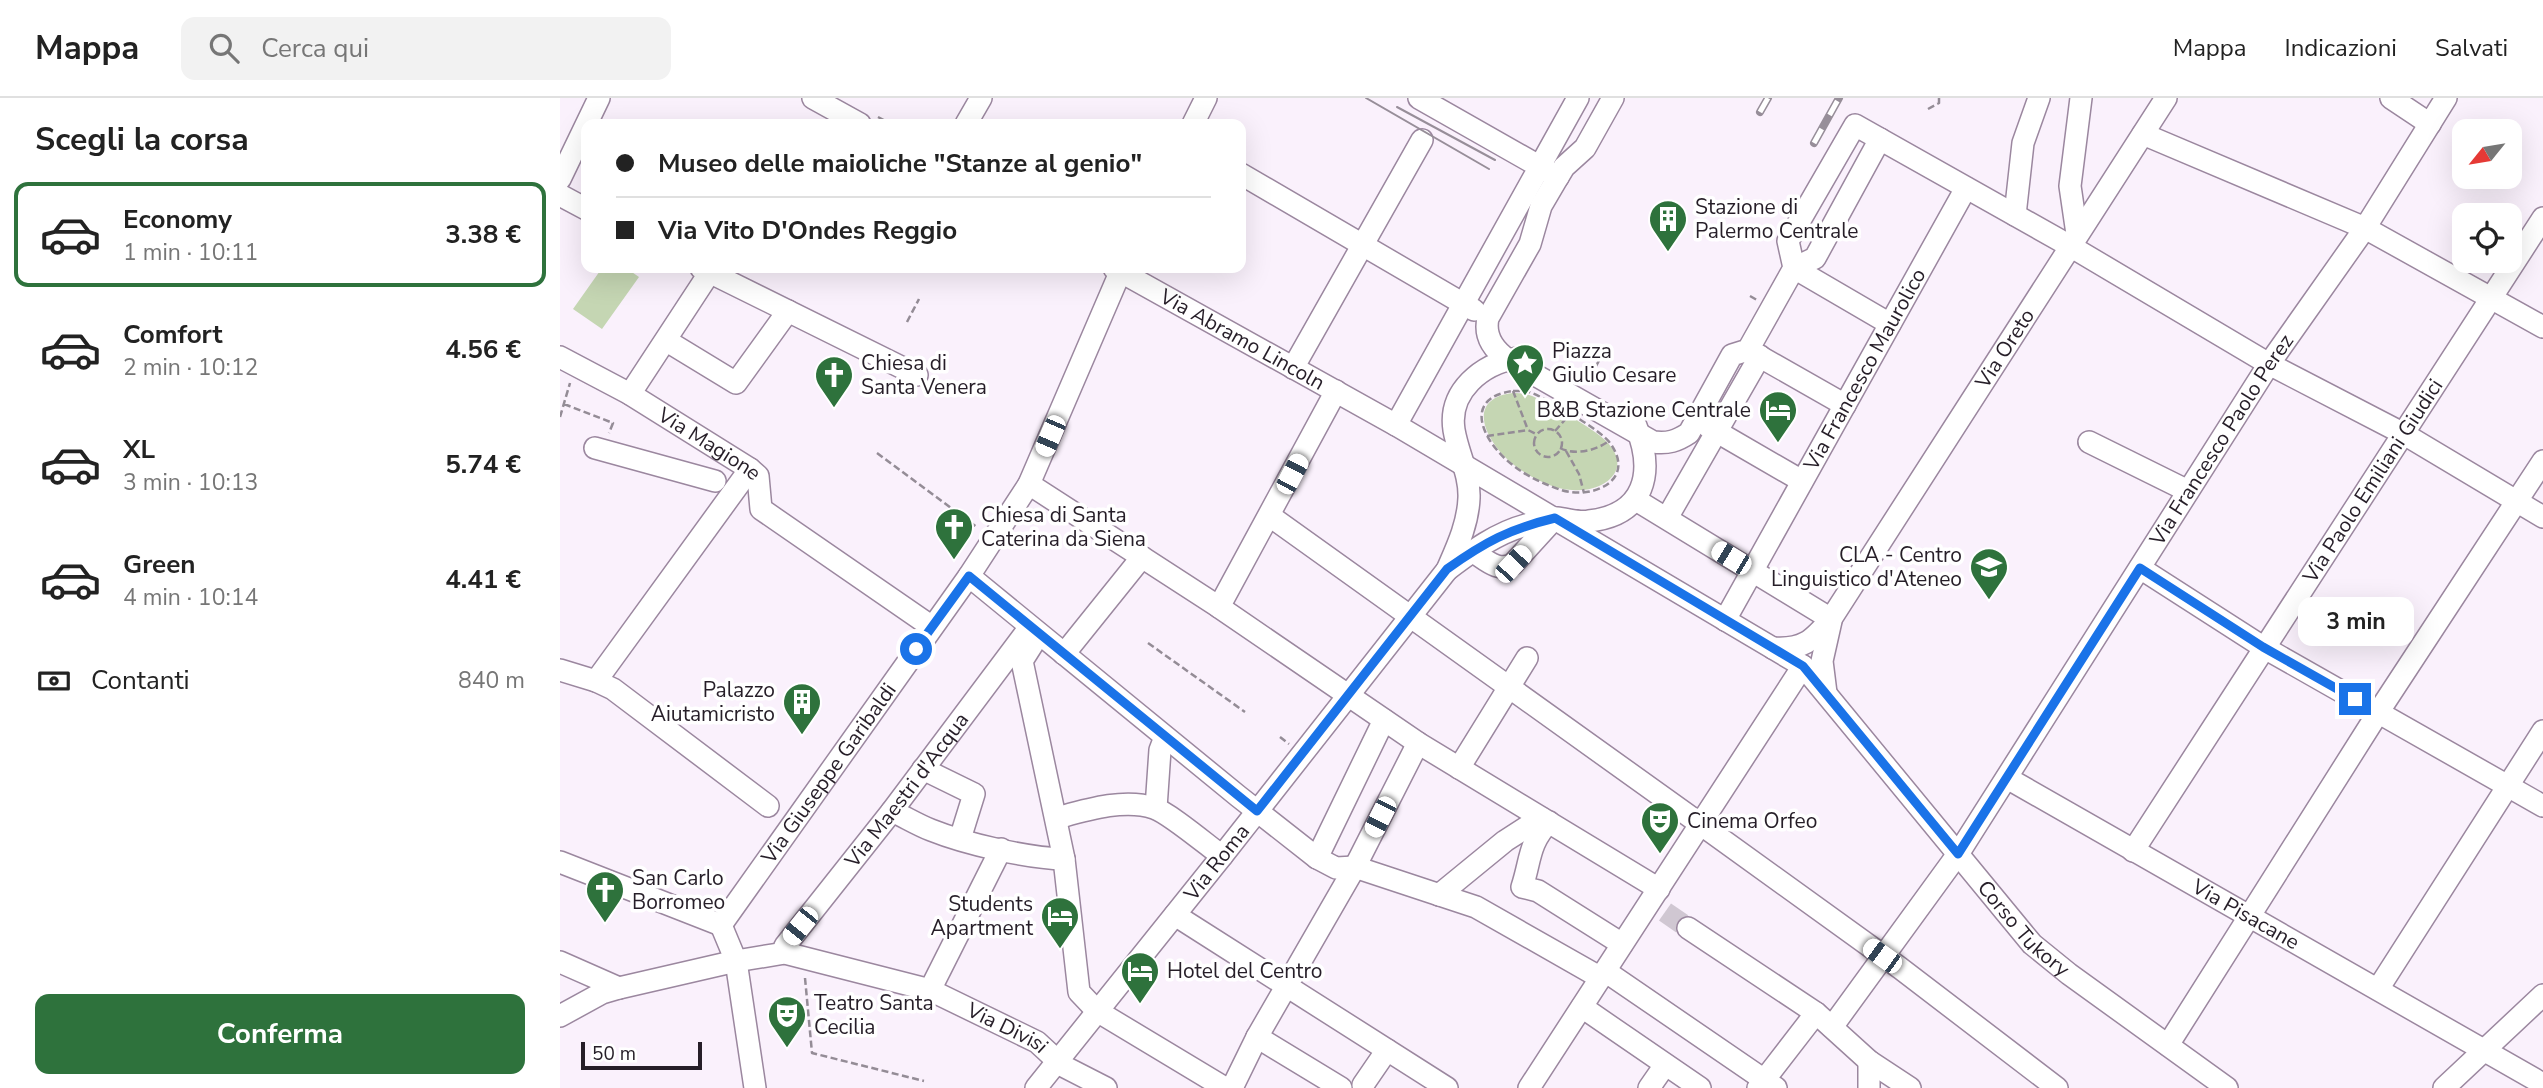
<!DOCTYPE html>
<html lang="it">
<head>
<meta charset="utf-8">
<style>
	:root { --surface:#fff; --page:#f2f2f2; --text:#222; --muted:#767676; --line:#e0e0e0; --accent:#2e723c }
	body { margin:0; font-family:"Nunito Sans",sans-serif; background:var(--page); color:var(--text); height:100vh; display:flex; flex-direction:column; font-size:26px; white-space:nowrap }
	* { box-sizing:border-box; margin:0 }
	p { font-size:23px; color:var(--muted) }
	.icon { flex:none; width:38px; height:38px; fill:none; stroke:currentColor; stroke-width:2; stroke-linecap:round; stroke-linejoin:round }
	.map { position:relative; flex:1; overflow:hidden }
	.details { display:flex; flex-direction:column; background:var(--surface); width:560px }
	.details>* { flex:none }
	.guide { position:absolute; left:21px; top:21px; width:665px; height:154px; border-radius:14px; box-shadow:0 7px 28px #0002; display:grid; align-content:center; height:154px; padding:0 35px; background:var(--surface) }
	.needle { width:46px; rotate:240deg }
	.fabs { position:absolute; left:1892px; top:21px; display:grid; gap:14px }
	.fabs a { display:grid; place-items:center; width:70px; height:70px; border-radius:14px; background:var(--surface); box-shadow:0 7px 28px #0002; font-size:35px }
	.scale { position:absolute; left:21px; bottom:18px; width:121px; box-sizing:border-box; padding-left:7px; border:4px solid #261e28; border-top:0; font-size:19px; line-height:24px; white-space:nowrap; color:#261e28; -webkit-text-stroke:5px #fff; paint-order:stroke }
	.end { position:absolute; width:32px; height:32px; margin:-16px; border:9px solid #1a73e8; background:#fff; box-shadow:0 0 0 4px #fff }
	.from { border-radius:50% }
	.bubble { position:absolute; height:49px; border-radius:14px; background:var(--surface); box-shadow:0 7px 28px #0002; font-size:23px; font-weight:700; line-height:49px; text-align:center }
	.car { position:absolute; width:21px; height:42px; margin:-21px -10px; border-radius:9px; box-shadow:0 0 5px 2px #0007; background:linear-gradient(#fff 24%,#345 0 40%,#fff 0 76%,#345 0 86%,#fff 0) }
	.guide b { display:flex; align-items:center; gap:24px; height:66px; font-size:26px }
	.guide b+b { border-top:2px solid var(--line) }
	.guide i { width:18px; height:18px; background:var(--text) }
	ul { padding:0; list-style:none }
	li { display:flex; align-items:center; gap:21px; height:105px; margin:0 14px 10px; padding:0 21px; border:4px solid transparent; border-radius:14px }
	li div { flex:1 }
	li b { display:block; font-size:26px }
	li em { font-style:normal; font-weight:700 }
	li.current { border-color:var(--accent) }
	li>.icon { width:63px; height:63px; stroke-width:1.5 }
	h2 { padding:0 35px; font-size:32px; line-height:84px }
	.pay { display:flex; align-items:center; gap:18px; height:77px; padding:0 35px; font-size:26px }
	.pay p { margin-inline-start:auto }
	.button { display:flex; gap:14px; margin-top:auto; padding:14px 35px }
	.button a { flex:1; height:80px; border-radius:14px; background:var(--accent); color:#fff; font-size:28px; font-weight:700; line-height:80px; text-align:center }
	header { display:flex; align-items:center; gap:42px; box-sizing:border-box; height:98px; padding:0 35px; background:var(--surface); border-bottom:2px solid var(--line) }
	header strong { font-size:33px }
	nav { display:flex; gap:38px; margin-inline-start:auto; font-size:24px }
	.search { width:490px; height:63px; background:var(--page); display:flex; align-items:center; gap:18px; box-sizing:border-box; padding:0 24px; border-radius:14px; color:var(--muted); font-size:26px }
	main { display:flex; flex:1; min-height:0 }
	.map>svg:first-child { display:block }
	.green { fill:#c5d6b3 }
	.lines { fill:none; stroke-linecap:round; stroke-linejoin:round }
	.minor-tunnel { stroke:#d0c7d2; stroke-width:21; stroke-dasharray:21 10; stroke-linecap:butt }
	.minor-casing { stroke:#9b879f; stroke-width:24 }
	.path { stroke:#948c96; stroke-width:2.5; stroke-dasharray:7 3.5; stroke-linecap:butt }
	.minor { stroke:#fff; stroke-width:21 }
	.tram { stroke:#978e99; stroke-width:2 }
	.rail-casing { stroke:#978e99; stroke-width:8 }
	.rail { stroke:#fff; stroke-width:5; stroke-dasharray:16; stroke-linecap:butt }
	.route { stroke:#1a73e8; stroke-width:9 }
	.labels { text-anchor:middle; stroke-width:7; stroke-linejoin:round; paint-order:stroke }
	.poi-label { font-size:21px; fill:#261e28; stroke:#fff; text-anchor:start }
	.street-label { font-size:21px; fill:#261e28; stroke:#fff }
</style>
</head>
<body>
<header>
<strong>Mappa</strong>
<div class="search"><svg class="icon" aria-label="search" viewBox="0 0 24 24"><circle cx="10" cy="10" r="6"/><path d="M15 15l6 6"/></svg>Cerca qui</div>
<nav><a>Mappa</a><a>Indicazioni</a><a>Salvati</a></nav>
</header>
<main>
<section class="details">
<h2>Scegli la corsa</h2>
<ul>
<li class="current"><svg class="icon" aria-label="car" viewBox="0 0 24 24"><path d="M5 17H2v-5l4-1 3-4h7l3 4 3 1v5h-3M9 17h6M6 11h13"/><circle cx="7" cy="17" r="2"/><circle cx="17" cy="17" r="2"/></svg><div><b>Economy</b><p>1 min · 10:11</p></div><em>3.38 €</em></li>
<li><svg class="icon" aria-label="car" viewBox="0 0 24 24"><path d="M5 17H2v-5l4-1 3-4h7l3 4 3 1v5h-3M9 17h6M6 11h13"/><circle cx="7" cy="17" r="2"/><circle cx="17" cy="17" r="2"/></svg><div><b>Comfort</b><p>2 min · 10:12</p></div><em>4.56 €</em></li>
<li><svg class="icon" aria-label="car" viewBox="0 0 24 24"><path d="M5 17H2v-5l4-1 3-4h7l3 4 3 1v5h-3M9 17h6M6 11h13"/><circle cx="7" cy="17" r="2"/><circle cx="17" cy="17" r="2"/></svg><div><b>XL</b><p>3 min · 10:13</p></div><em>5.74 €</em></li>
<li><svg class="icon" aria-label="car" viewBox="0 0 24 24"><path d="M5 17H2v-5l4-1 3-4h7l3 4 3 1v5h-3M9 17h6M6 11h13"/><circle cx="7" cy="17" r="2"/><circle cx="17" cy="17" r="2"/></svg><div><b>Green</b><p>4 min · 10:14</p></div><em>4.41 €</em></li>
</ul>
<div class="pay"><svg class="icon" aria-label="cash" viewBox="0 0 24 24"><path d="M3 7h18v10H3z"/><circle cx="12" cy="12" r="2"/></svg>Contanti<p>840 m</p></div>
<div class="button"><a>Conferma</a></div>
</section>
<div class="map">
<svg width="1983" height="990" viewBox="0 0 1983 990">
	<rect width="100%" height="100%" fill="#faf1fc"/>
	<path class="green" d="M42 170H66L79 179 42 231 13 211Z
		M953 295C958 295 964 295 969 297 983 301 1036 332 1046 343 1075 372 1043 395 1012 392 992 391 970 379 954 367 928 347 902 301 953 295Z"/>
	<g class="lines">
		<path class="minor-tunnel" d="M1105 814 1128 830"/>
		<defs>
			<g id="minor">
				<path d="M253 0 300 26"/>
				<path d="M859 0 998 79 981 108 970 146 928 220C924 238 933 251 947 261L1093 344C1108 346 1117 343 1129 335L1172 257 1188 252 1234 170 1228 143 1295 27 1510 148 1709 266 1844 336 1983 419"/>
				<path d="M1831 0 1870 26"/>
				<path d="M406 26 421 0"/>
				<path d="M633 26 646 0"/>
				<path d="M1583 36 1805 130 1983 229"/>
				<path d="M681 76 914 212"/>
				<path d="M998 79 1004 69 1025 50 1053 0"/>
				<path d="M0 81 39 0"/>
				<path d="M0 97 26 111"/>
				<path d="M1455 117 1463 45 1479 0"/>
				<path d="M1517 136 1510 88 1521 0"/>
				<path d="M141 170 357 277"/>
				<path id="s1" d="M554 170 836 327 1243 568 1472 846 1509 876 1667 990"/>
				<path d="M1234 170 1255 160 1320 41"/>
				<path d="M1234 170 1330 226"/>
				<path d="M107 243 176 285 228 213"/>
				<path d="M1190 253 1285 307"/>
				<path id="s2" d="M0 259 70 296 190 371 198 378 201 411 372 529"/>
				<path d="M733 270 862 42"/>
				<path d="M70 296 150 174"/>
				<path d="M836 327 1018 0"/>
				<path d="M1147 328 1242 383"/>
				<path d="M1529 344 1628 393"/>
				<path d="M35 350 155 383"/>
				<path d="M469 386 659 509 858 645 1099 791"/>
				<path d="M1076 402 1271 521"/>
				<path d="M710 418 1150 733 1340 870 1497 990"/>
				<path d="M1107 420 1200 258"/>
				<path d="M912 453C925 461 938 475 953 466L995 420"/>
				<path d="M1580 470 1703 549 1983 708"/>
				<path d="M887 472C911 454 936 435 966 427 975 424 987 420 997 420 1008 421 1019 425 1029 423 1085 417 1095 375 1076 328"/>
				<path d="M409 478 678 698 757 760 776 770 795 769 916 809 1041 880"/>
				<path d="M659 509 776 293"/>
				<path id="s3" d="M1165 522 1406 90"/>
				<path d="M479 536 462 563 504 761 519 894 537 913 665 990"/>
				<path id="s4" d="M1213 550C1243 552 1252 543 1271 521L1606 0"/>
				<path d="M504 556 582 459"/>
				<path d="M0 572 36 583 53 591 208 708"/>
				<path d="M36 583 190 371"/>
				<path d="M1266 595 1262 563 1271 523"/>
				<path d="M899 670 967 560"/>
				<path d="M363 671 414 696 400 741"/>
				<path id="s5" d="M1447 680 1983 986"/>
				<path d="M596 710 600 652 605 639"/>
				<path d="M332 713C345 719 358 727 371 732 406 746 467 760 504 761"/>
				<path d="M497 720C526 712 564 700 594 710 609 715 647 747 662 758"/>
				<path d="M989 724C968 746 971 762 962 789L978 793 1062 846"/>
				<path id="s6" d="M1573 753 1983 120"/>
				<path d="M757 760 824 622"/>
				<path d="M0 764 161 827"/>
				<path d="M879 797 945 743 981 720"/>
				<path d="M615 817 887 990"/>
				<path id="s7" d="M161 827 409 478 469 386 562 170"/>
				<path d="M161 827 176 863 195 990"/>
				<path d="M1128 830 1256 915 1309 963 1350 990"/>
				<path id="s8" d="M225 855V848L332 713 467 533"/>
				<path d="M0 864 59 890"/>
				<path d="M1045 873 1216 990"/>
				<path d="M1818 891 1983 633"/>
				<path d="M370 892 441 751"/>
				<path d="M1022 909 1140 990"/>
				<path id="s9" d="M0 918 42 895 59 890 176 863 225 855 370 892 477 944 503 968 546 990"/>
				<path id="s10" d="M1272 929 1398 756 1709 266 1805 130 1886 0"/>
				<path d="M697 939 781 990"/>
				<path d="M1608 947 1823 607 1983 363"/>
				<path d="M1309 963V990"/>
				<path d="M803 987 827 952"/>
				<path id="s11" d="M476 990 662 758 887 472C897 449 908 426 909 400 910 376 898 356 894 332 888 293 922 266 957 260"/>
				<path d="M672 990 697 939 795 769 858 645"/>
				<path d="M969 990 1243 568"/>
				<path d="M1089 990 1105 967"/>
				<path d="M1198 990 1256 915"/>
				<path d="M1884 990 1983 897"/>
			</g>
		</defs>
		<use href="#minor" class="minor-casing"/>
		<path class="path" d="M1368 11 1379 5V0
			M318 19 331 26
			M1190 198 1197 202
			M347 224 359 201
			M1031 277 1041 259
			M953 293C958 293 964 293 969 294 985 299 1041 332 1050 345 1077 382 1033 402 1001 392 984 386 968 379 954 368 925 347 899 300 953 293Z
			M953 293 968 332
			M4 306 53 325 49 335
			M0 319 10 285
			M974 345a14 14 0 1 1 28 0a14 14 0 1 1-28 0Z
			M995 333 1009 317
			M927 338 968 332 976 336
			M1000 350C1015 358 1037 352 1049 343
			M1006 353 1019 376 1024 395
			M317 355 418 430
			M588 545 685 614
			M720 639 729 646
			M245 880 252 955 364 983"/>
		<use href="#minor" class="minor"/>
		<path class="tram" d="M806 0 929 71
			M837 9 935 62"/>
		<defs>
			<path id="rail" d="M1200 14 1208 0
				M1254 45 1279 0"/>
		</defs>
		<use href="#rail" class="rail-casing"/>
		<use href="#rail" class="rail"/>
	</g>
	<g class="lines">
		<path class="route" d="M356 551 409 478 697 713 887 471C925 444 949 431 995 420L1243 568 1398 756 1580 470 1703 549 1795 601"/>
	</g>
	<defs>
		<symbol id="building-pin" viewBox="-11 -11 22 30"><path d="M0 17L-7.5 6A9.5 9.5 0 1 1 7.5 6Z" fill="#2e723c" stroke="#fff"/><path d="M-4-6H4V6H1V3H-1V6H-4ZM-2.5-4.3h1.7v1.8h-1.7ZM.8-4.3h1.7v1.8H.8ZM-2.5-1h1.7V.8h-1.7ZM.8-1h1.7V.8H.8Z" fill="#fff"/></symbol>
		<symbol id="sight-pin" viewBox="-11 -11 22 30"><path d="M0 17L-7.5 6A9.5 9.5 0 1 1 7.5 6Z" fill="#2e723c" stroke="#fff"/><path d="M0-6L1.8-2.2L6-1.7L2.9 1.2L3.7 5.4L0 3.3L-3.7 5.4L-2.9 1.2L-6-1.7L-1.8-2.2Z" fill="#fff"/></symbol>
		<symbol id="church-pin" viewBox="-11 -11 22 30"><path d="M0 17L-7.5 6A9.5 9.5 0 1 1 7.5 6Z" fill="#2e723c" stroke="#fff"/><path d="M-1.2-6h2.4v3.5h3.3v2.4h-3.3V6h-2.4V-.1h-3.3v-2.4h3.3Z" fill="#fff"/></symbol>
		<symbol id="hotel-pin" viewBox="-11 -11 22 30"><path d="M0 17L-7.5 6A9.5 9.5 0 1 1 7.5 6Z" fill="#2e723c" stroke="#fff"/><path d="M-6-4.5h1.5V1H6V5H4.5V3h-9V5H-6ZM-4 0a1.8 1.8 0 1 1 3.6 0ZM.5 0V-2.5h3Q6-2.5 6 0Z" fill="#fff"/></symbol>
		<symbol id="university-pin" viewBox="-11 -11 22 30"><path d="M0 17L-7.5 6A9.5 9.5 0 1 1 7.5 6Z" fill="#2e723c" stroke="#fff"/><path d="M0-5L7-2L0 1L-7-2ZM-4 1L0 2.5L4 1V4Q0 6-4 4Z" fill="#fff"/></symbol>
		<symbol id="theatre-pin" viewBox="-11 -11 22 30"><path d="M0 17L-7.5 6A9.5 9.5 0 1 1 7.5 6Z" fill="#2e723c" stroke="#fff"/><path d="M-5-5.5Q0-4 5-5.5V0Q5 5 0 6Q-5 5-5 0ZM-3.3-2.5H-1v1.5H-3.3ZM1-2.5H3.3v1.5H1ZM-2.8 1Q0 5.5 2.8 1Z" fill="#fff"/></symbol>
	</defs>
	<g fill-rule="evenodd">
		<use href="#building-pin" x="1086" y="99" width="44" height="60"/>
		<use href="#sight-pin" x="943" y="243" width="44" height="60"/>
		<use href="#church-pin" x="252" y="255" width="44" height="60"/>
		<use href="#hotel-pin" x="1196" y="290" width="44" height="60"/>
		<use href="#church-pin" x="372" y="407" width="44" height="60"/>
		<use href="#university-pin" x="1407" y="447" width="44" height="60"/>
		<use href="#building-pin" x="220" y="582" width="44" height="60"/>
		<use href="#theatre-pin" x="1078" y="701" width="44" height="60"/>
		<use href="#church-pin" x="23" y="770" width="44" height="60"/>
		<use href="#hotel-pin" x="478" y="796" width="44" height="60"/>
		<use href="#hotel-pin" x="558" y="851" width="44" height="60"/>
		<use href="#theatre-pin" x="205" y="895" width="44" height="60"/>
	</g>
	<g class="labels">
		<g class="poi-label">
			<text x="1135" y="116">Stazione di<tspan x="1135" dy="24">Palermo Centrale</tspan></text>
			<text x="992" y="260">Piazza<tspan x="992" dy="24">Giulio Cesare</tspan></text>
			<text x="301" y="272">Chiesa di<tspan x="301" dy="24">Santa Venera</tspan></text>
			<text x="1191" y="319" text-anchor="end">B&amp;B Stazione Centrale</text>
			<text x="421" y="424">Chiesa di Santa<tspan x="421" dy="24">Caterina da Siena</tspan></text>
			<text x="1402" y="464" text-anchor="end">CLA - Centro<tspan x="1402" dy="24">Linguistico d'Ateneo</tspan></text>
			<text x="215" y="599" text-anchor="end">Palazzo<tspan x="215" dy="24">Aiutamicristo</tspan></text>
			<text x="1127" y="730">Cinema Orfeo</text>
			<text x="72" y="787">San Carlo<tspan x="72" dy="24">Borromeo</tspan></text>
			<text x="473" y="813" text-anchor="end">Students<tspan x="473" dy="24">Apartment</tspan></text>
			<text x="607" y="880">Hotel del Centro</text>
			<text x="254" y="912">Teatro Santa<tspan x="254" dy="24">Cecilia</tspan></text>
		</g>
		<g class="street-label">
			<text dy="7" stroke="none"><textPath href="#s1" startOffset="147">Via Abramo Lincoln</textPath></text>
			<text dy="7" stroke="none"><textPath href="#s4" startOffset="390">Via Oreto</textPath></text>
			<text dy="7" stroke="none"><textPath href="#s3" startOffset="287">Via Francesco Maurolico</textPath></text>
			<text dy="7" stroke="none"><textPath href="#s10" startOffset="705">Via Francesco Paolo Perez</textPath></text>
			<text dy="7" stroke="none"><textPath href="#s2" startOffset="173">Via Magione</textPath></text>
			<text dy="7" stroke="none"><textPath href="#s6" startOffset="441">Via Paolo Emiliani Giudici</textPath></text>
			<text dy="7" stroke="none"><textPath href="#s7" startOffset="186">Via Giuseppe Garibaldi</textPath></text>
			<text dy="7" stroke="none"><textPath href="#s8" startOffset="205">Via Maestri d'Acqua</textPath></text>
			<text dy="7" stroke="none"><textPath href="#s11" startOffset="289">Via Roma</textPath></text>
			<text dy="7" stroke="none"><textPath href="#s5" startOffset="275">Via Pisacane</textPath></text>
			<text dy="7" stroke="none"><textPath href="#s1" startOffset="1139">Corso Tukory</textPath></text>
			<text dy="7" stroke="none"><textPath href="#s9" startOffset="471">Via Divisi</textPath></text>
		</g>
	</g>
</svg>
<div class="fabs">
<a><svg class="needle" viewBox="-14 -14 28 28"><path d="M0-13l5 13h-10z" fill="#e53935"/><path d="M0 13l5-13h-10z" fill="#767676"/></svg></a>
<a><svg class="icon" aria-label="locate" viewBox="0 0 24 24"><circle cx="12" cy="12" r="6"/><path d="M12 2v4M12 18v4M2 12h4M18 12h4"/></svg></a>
</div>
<div class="scale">50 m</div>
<i class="end from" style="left:356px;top:551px"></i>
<i class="end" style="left:1795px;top:601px"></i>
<div class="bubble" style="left:1738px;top:499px;width:116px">3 min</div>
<i class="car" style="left:490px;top:338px;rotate:203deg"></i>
<i class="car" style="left:732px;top:376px;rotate:28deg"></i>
<i class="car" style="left:1171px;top:460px;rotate:301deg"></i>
<i class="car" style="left:953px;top:466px;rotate:43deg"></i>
<i class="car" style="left:820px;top:719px;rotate:207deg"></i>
<i class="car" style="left:240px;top:828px;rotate:219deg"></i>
<i class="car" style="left:1322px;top:858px;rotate:306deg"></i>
<div class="guide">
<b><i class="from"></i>Museo delle maioliche &quot;Stanze al genio&quot;</b>
<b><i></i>Via Vito D'Ondes Reggio</b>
</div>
</div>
</main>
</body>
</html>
